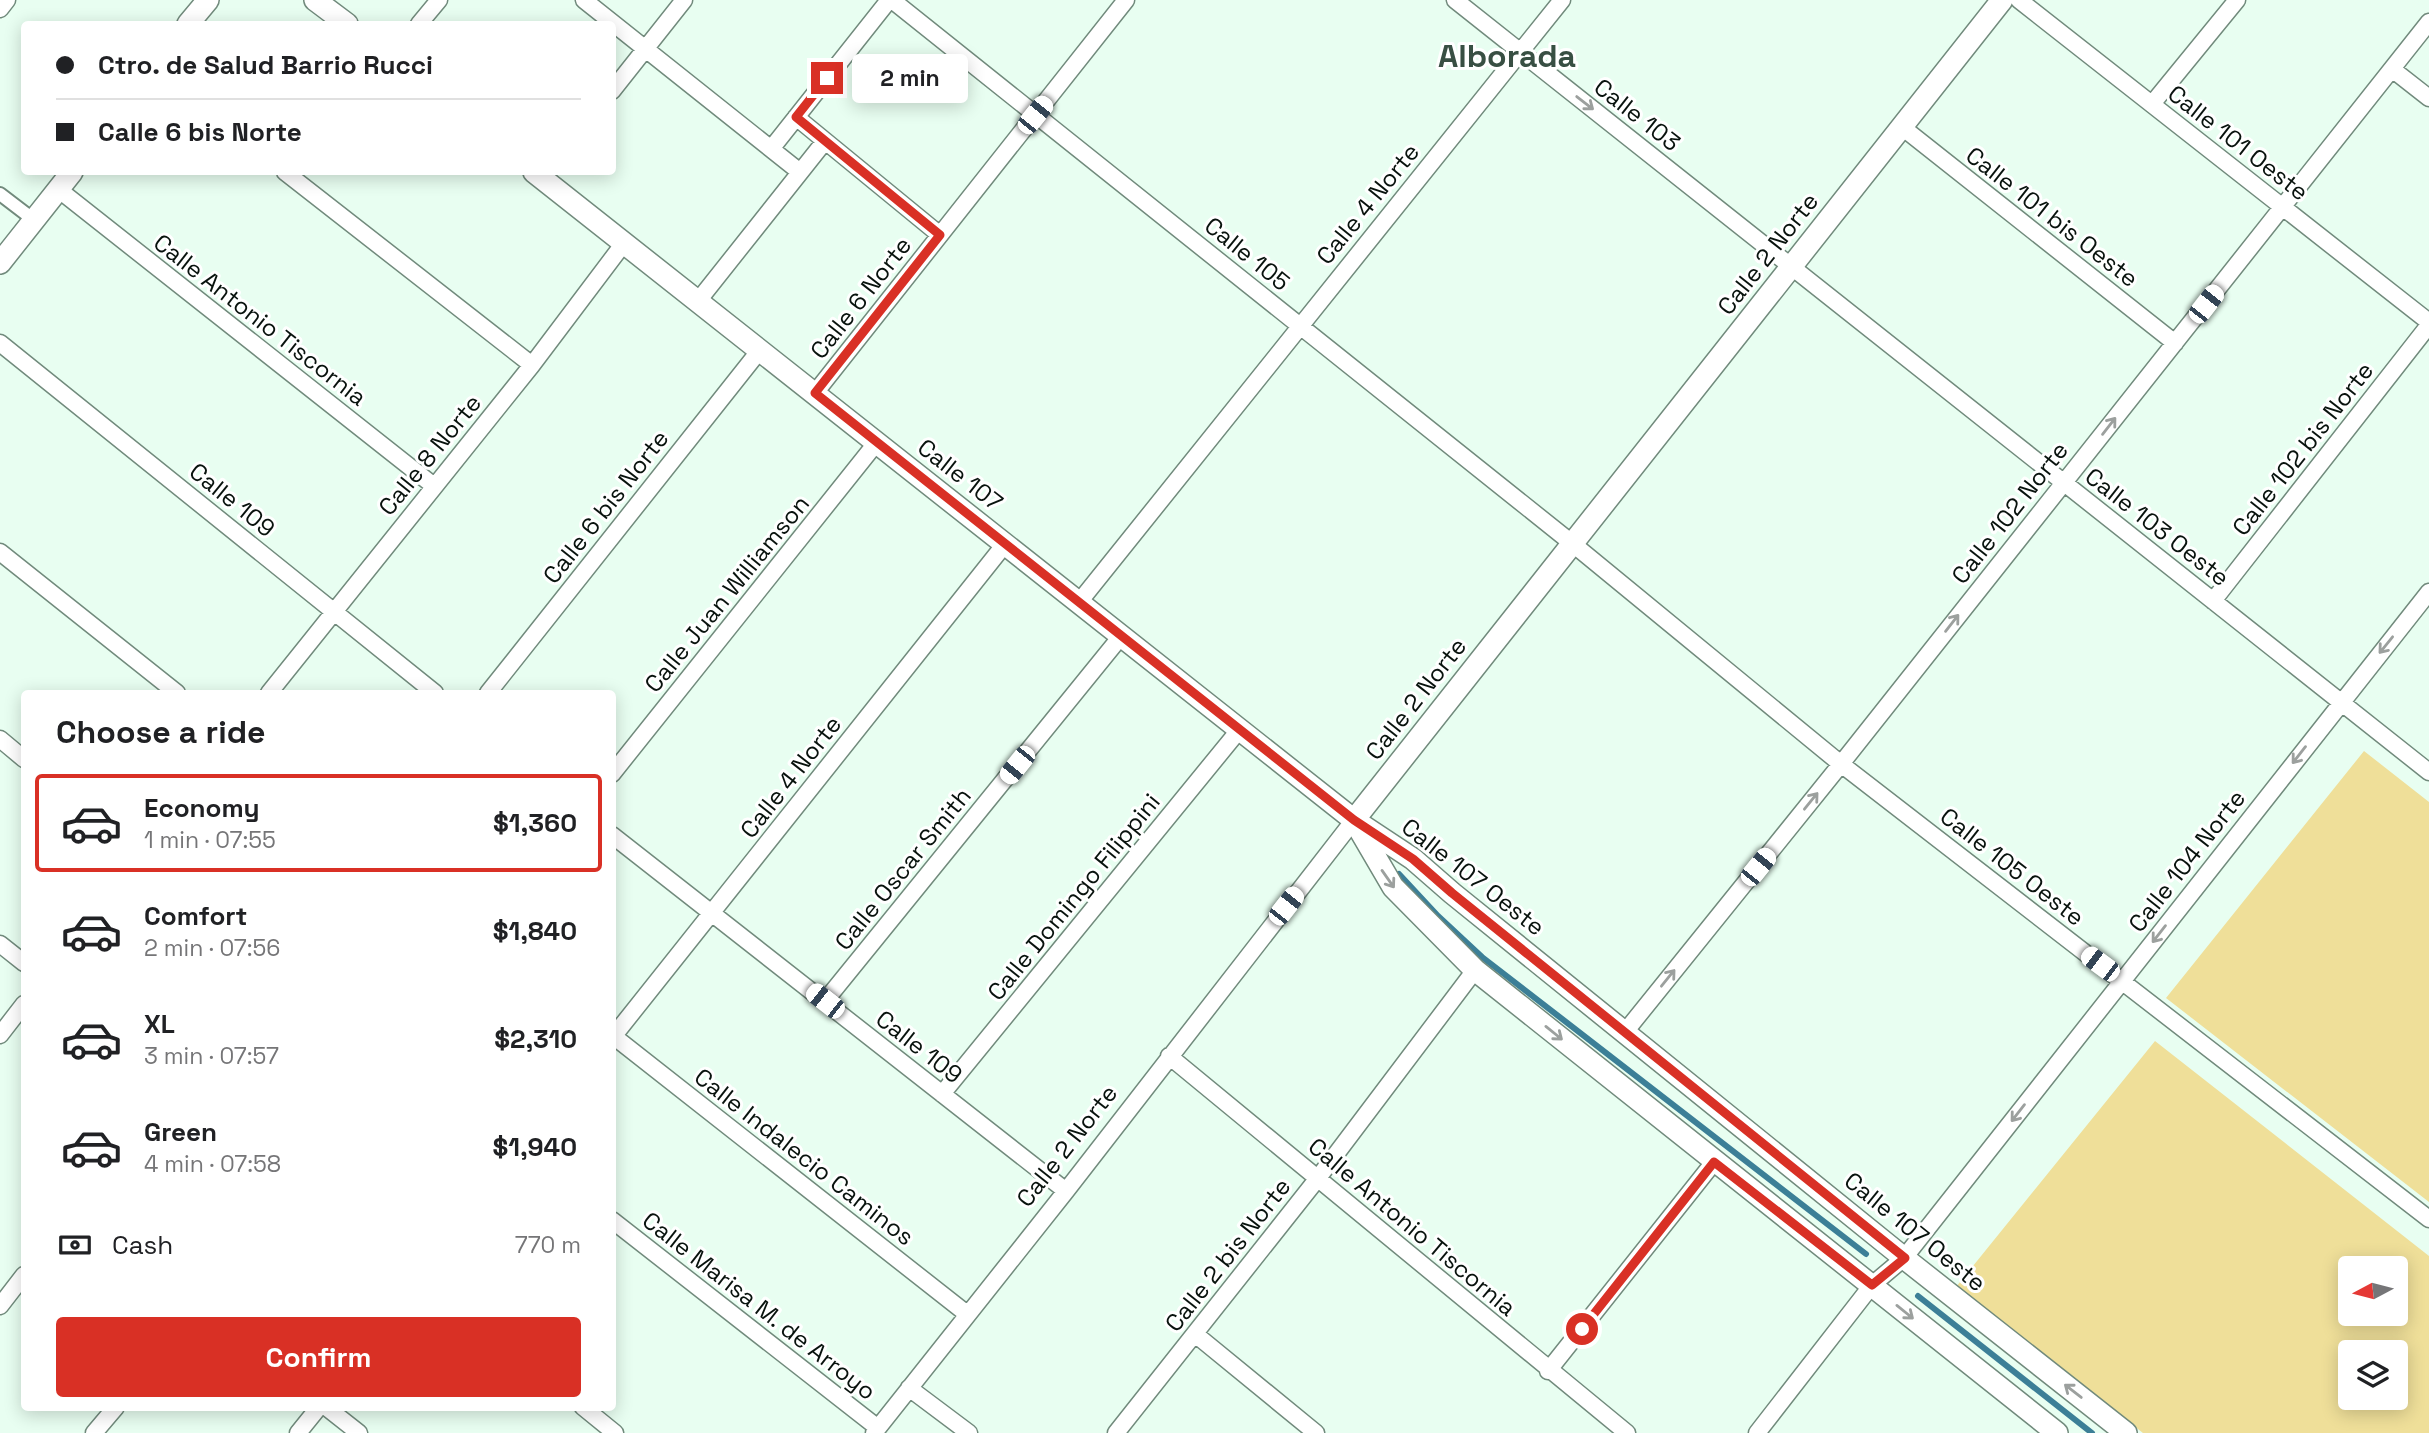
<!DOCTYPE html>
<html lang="en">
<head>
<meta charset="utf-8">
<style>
	:root { --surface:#fff; --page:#f2f2f2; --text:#202124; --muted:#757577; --line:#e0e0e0; --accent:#d93025 }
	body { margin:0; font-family:"Space Grotesk",sans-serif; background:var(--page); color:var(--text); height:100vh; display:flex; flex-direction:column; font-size:26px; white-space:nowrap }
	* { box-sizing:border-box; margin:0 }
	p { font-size:23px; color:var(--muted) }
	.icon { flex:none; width:38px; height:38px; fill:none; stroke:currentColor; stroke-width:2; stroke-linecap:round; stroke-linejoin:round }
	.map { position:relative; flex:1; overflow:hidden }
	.drawer { position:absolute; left:21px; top:690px; width:595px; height:721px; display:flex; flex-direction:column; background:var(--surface); border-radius:7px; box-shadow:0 4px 18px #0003 }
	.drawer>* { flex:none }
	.top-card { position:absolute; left:21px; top:21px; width:595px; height:154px; border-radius:7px; box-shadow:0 4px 18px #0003; display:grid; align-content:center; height:154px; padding:0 35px; background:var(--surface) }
	.needle { width:46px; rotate:263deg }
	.buttons { position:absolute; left:2338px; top:1256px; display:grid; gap:14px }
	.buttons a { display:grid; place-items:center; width:70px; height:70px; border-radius:7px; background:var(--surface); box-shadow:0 4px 18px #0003; font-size:35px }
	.end { position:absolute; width:32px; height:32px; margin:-16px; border:9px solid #d93025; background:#fff; box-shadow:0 0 0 4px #fff }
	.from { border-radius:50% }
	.bubble { position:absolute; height:49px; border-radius:7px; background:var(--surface); box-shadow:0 4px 18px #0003; font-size:23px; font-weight:800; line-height:49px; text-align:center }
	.car { position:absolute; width:21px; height:42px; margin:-21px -10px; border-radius:9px; box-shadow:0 0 5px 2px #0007; background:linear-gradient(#fff 24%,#345 0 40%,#fff 0 76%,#345 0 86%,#fff 0) }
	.top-card b { display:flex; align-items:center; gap:24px; height:66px; font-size:26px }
	.top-card b+b { border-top:2px solid var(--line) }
	.top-card i { width:18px; height:18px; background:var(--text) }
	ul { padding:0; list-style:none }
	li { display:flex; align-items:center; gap:21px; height:98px; margin:0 14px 10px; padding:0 21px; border:4px solid transparent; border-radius:7px }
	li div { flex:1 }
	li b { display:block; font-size:26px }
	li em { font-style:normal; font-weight:800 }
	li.active { border-color:var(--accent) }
	li>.icon { width:63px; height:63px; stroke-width:1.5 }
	h2 { padding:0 35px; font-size:32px; line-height:84px }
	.pay { display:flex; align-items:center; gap:18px; height:77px; padding:0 35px; font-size:26px }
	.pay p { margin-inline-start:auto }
	.primary-button { display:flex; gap:14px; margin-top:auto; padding:14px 35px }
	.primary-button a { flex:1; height:80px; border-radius:7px; background:var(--accent); color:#fff; font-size:28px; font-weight:800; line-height:80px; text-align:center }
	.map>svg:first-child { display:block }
	.green { fill:#efdf99; fill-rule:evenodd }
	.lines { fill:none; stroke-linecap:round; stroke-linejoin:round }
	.stream { stroke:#3c7f97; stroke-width:6 }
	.pedestrian-casing { stroke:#718a7c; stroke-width:16 }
	.minor-casing { stroke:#718a7c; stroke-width:19 }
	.tertiary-casing { stroke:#718a7c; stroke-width:24 }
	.pedestrian { stroke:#fff; stroke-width:12 }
	.minor { stroke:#fff; stroke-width:16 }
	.tertiary { stroke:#fff; stroke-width:21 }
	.oneway { stroke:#9ca09e }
	.route { stroke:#d93025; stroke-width:9 }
	.labels { text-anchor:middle; stroke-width:6; stroke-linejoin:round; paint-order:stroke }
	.street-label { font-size:24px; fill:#08120d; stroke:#fff }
	.district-label { font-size:32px; font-weight:bold; fill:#384f43; stroke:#fff }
</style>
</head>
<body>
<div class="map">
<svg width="2429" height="1433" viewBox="0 0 2429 1433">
	<rect width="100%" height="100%" fill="#e8fef1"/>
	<path class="green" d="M2364 751 2429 802V1202L2166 998Z
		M2155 1041 2429 1256V1433H2143L1956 1287ZM2350 1269H2396V1314H2350ZM2350 1353H2396V1398H2350Z"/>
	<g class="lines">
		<path class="stream" d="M1399 874 1438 916 1482 957 1866 1254
			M1918 1296 2092 1433"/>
		<defs>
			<path id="pedestrian" d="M0 194 34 220"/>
			<path id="minor" d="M584 0 800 172
				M892 0 1573 544 1841 764 2429 1219
				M1455 0 2429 772
				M2019 0 2429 322
				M0 9 7 0
				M419 24 439 0
				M2392 69 2429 98
				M612 91 684 0
				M2152 104 2237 0
				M796 117 940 235
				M1902 127 2175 343
				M771 149 889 0
				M285 172 532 365
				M58 189 434 486
				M698 301 825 141
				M0 343 435 693
				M815 393 1126 0
				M0 552 177 693
				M1080 601 1562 0
				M2213 601 2429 325
				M269 693 532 365 624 243
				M488 693 760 350
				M0 739 24 759
				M612 774 877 442
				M612 835 1066 1191
				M0 944 24 963
				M825 1001 1122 635
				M1625 1032 1841 764 2429 22
				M0 1035 24 1004
				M612 1035 967 1314
				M612 1038 1005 544
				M1169 1056 1627 1433
				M942 1094 1240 729
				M612 1220 878 1428
				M0 1306 24 1275
				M1195 1334 1316 1433
				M1548 1371 1714 1162
				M909 1388 969 1433
				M326 1407 359 1433
				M583 1407 615 1433
				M94 1433 116 1407
				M298 1433 319 1407
				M874 1433 1066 1191 1354 820
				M1116 1433 1318 1178 1475 970
				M1757 1433 1872 1285 1904 1258 2429 592"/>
			<path id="tertiary" d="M315 0 347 24
				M188 24 208 0
				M534 172 1354 820 1413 859 1452 893 1904 1258 2126 1433
				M0 263 72 172
				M1354 820 2002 0
				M1355 822 1393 887 1475 970 2057 1433"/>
		</defs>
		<use href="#pedestrian" class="pedestrian-casing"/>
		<use href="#minor" class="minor-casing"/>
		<use href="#tertiary" class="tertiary-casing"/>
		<use href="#pedestrian" class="pedestrian"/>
		<use href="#minor" class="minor"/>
		<use href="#tertiary" class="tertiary"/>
	</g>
	<defs><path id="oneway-shaft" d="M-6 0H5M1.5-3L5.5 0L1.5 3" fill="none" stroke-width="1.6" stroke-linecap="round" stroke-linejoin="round" transform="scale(1.75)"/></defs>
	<g class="oneway">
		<use href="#oneway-shaft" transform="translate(1585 103) rotate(38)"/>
		<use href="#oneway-shaft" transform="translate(2109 426) rotate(-52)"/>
		<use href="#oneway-shaft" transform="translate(1952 623) rotate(-52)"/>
		<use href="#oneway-shaft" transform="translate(2386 645) rotate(129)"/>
		<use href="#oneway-shaft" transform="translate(2299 755) rotate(128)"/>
		<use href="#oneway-shaft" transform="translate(1811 801) rotate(-51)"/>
		<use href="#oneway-shaft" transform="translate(1388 879) rotate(55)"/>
		<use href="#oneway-shaft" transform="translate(2159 934) rotate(128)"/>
		<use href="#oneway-shaft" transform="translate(1668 978) rotate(-51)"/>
		<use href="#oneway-shaft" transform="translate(1554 1033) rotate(39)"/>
		<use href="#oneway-shaft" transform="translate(2018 1113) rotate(128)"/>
		<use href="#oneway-shaft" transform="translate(1905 1312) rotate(39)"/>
		<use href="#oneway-shaft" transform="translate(2073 1391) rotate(-142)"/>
	</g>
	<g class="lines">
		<path class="route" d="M827 78 796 117 940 235 815 393 1354 820 1413 859 1452 893 1905 1258 1872 1285 1714 1162 1582 1329"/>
	</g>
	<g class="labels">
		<g class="street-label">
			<text transform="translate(1637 115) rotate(38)" y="8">Calle 103</text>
			<text transform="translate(2238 143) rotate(38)" y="8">Calle 101 Oeste</text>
			<text transform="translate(1368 204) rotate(-51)" y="8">Calle 4 Norte</text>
			<text transform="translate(2052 217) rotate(38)" y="8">Calle 101 bis Oeste</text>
			<text transform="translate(1247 254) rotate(39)" y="8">Calle 105</text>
			<text transform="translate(1768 254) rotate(-52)" y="8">Calle 2 Norte</text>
			<text transform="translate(861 298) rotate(-52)" y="8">Calle 6 Norte</text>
			<text transform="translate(260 320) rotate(38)" y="8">Calle Antonio Tiscornia</text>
			<text transform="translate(2303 449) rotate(-52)" y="8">Calle 102 bis Norte</text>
			<text transform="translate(430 455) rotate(-51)" y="8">Calle 8 Norte</text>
			<text transform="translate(960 475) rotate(38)" y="8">Calle 107</text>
			<text transform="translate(232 500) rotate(39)" y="8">Calle 109</text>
			<text transform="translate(606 507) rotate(-52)" y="8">Calle 6 bis Norte</text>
			<text transform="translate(2010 513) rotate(-52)" y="8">Calle 102 Norte</text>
			<text transform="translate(2157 527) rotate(38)" y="8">Calle 103 Oeste</text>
			<text transform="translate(727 594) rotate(-51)" y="8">Calle Juan Williamson</text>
			<text transform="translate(1416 699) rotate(-52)" y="8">Calle 2 Norte</text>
			<text transform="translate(791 777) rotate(-52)" y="8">Calle 4 Norte</text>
			<text transform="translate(2187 861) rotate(-52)" y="8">Calle 104 Norte</text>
			<text transform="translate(2012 867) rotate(38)" y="8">Calle 105 Oeste</text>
			<text transform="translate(903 869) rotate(-51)" y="8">Calle Oscar Smith</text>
			<text transform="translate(1473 877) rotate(38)" y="8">Calle 107 Oeste</text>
			<text transform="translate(1074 897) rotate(-51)" y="8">Calle Domingo Filippini</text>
			<text transform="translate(919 1047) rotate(38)" y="8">Calle 109</text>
			<text transform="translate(1067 1146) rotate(-52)" y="8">Calle 2 Norte</text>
			<text transform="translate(804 1157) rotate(38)" y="8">Calle Indalecio Caminos</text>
			<text transform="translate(1412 1227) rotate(40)" y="8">Calle Antonio Tiscornia</text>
			<text transform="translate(1915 1232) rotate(39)" y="8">Calle 107 Oeste</text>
			<text transform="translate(1228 1255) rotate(-52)" y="8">Calle 2 bis Norte</text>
			<text transform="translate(759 1306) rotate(38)" y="8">Calle Marisa M. de Arroyo</text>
		</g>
		<g class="district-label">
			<text x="1507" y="67">Alborada</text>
		</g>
	</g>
</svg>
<div class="buttons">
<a><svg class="needle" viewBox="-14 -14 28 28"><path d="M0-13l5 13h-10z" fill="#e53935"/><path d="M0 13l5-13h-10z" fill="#757577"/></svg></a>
<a><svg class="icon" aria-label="layers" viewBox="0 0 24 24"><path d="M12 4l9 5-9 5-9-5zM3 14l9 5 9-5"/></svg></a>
</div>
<i class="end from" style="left:1582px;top:1329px"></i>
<i class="end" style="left:827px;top:78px"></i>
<div class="bubble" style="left:852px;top:54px;width:116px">2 min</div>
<i class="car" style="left:1035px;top:115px;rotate:39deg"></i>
<i class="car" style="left:2206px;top:304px;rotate:38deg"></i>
<i class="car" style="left:1017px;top:765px;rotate:219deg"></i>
<i class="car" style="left:1758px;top:867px;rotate:39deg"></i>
<i class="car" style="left:1286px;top:906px;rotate:38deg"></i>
<i class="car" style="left:2100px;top:964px;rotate:307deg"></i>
<i class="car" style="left:825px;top:1001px;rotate:308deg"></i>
<div class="top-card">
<b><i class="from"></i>Ctro. de Salud Barrio Rucci</b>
<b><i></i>Calle 6 bis Norte</b>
</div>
<section class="drawer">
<h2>Choose a ride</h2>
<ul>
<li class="active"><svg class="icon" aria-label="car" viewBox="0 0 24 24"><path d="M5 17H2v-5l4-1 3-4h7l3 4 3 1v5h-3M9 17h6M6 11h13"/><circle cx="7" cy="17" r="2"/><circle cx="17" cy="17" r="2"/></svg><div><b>Economy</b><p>1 min · 07:55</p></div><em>$1,360</em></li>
<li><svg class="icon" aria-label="car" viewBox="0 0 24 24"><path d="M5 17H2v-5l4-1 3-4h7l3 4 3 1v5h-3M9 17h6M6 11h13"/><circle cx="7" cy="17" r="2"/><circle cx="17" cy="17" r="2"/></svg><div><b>Comfort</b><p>2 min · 07:56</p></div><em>$1,840</em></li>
<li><svg class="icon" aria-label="car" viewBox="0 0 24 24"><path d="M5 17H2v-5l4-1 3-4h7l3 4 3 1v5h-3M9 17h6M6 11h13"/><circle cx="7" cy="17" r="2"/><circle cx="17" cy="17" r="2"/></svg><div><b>XL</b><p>3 min · 07:57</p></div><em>$2,310</em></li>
<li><svg class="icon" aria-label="car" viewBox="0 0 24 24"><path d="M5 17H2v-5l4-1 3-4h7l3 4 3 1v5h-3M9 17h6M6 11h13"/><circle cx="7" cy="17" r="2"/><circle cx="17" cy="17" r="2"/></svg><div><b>Green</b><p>4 min · 07:58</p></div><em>$1,940</em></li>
</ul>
<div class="pay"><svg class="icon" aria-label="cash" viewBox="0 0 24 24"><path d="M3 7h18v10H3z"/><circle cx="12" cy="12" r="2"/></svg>Cash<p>770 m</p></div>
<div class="primary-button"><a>Confirm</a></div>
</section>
</div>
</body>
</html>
